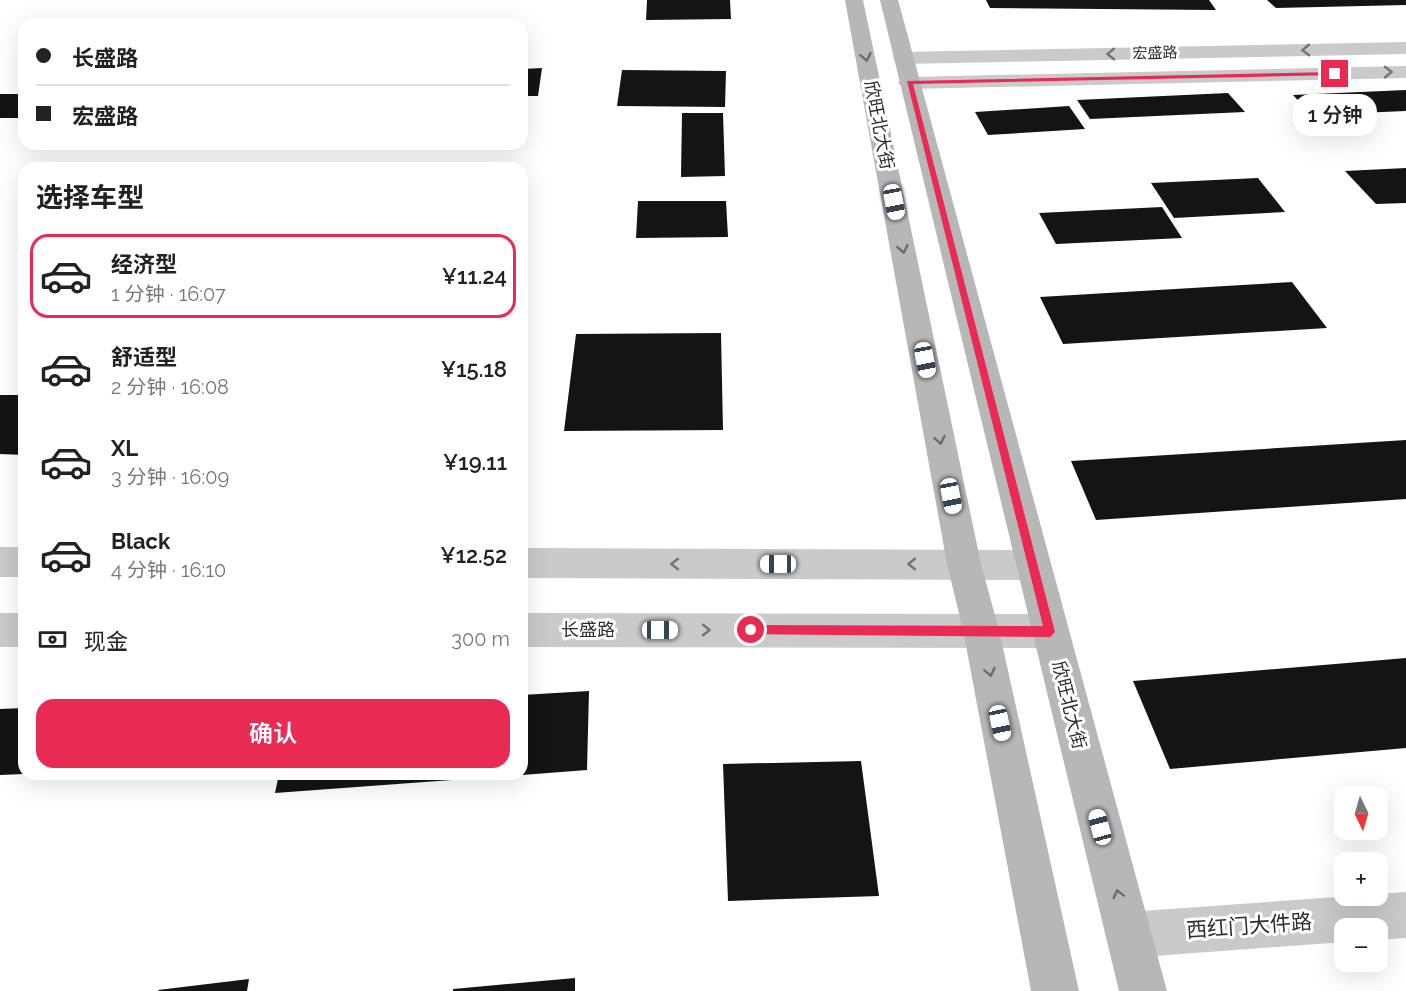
<!DOCTYPE html>
<html lang="zh">
<head>
<meta charset="utf-8">
<style>
	:root { --surface:#fff; --page:#f6f6f6; --text:#222; --muted:#767676; --line:#e0e0e0; --accent:#e92a53 }
	body { margin:0; font-family:Raleway,"Noto Sans SC",sans-serif; background:var(--page); color:var(--text); height:100vh; display:flex; flex-direction:column; font-size:22px; white-space:nowrap }
	* { box-sizing:border-box; margin:0 }
	p { font-size:20px; color:var(--muted) }
	.icon { flex:none; width:33px; height:33px; fill:none; stroke:currentColor; stroke-width:2; stroke-linecap:round; stroke-linejoin:round }
	.map { position:relative; flex:1; overflow:hidden }
	.sheet { position:absolute; left:18px; top:162px; width:510px; height:618px; display:flex; flex-direction:column; background:var(--surface); border-radius:18px; box-shadow:0 6px 24px #0002 }
	.sheet>* { flex:none }
	.guide { position:absolute; left:18px; top:18px; width:510px; height:132px; border-radius:18px; box-shadow:0 6px 24px #0002; display:grid; align-content:center; height:132px; padding:0 18px; background:var(--surface) }
	.needle { width:39px; rotate:175deg }
	.buttons { position:absolute; left:1334px; top:786px; display:grid; gap:12px }
	.buttons a { display:grid; place-items:center; width:54px; height:54px; border-radius:12px; background:var(--surface); box-shadow:0 6px 24px #0002; font-size:30px }
	.end { position:absolute; width:27px; height:27px; margin:-14px; border:8px solid #e92a53; background:#fff; box-shadow:0 0 0 3px #fff }
	.from { border-radius:50% }
	.bubble { position:absolute; height:42px; border-radius:18px; background:var(--surface); box-shadow:0 6px 24px #0002; font-size:20px; font-weight:600; line-height:42px; text-align:center }
	.car { position:absolute; width:18px; height:36px; margin:-18px -9px; border-radius:8px; box-shadow:0 0 4px 2px #0007; background:linear-gradient(#fff 24%,#345 0 40%,#fff 0 76%,#345 0 86%,#fff 0) }
	.guide b { display:flex; align-items:center; gap:21px; height:57px; font-size:22px }
	.guide b+b { border-top:2px solid var(--line) }
	.guide i { width:15px; height:15px; background:var(--text) }
	ul { padding:0; list-style:none }
	li { display:flex; align-items:center; gap:18px; height:84px; margin:0 12px 9px; padding:0 6px; border:3px solid transparent; border-radius:18px }
	li div { flex:1 }
	li b { display:block; font-size:22px }
	li em { font-style:normal; font-weight:600 }
	li.on { border-color:var(--accent) }
	li>.icon { width:54px; height:54px; stroke-width:1.5 }
	h2 { padding:0 18px; font-size:27px; line-height:72px }
	.pay { display:flex; align-items:center; gap:15px; height:66px; padding:0 18px; font-size:22px }
	.pay p { margin-inline-start:auto }
	.action { display:flex; gap:12px; margin-top:auto; padding:12px 18px }
	.action a { flex:1; height:69px; border-radius:18px; background:var(--accent); color:#fff; font-size:24px; font-weight:600; line-height:69px; text-align:center }
	.map>svg:first-child { display:block }
	.building { fill:#141414 }
	.lines { fill:none; stroke-linecap:round; stroke-linejoin:round }
	.minor { fill:#cacaca; fill-rule:evenodd }
	.tertiary { fill:#cacaca; fill-rule:evenodd }
	.secondary { fill:#b7b7b7; fill-rule:evenodd }
	.oneway { stroke:#747474 }
	.oneway2 { stroke:#6b6b6b }
	.route { fill:#e92a53 }
	.labels { text-anchor:middle; stroke-width:6; stroke-linejoin:round; paint-order:stroke }
	.far-street-label { font-size:15px; fill:#2d2d2d; stroke:#fff }
	.street-label { font-size:18px; fill:#2d2d2d; stroke:#fff }
	.near-street-label { font-size:21px; fill:#2d2d2d; stroke:#fff }
</style>
</head>
<body>
<div class="map">
<svg width="1406" height="991" viewBox="0 0 1406 991">
	<rect width="100%" height="100%" fill="#fff"/>
	<path class="building" d="M647 0H730L731 19 646 20Z
		M986 0H1209L1216 10 990 8Z
		M1267 0H1406V5L1276 8Z
		M542 68 538 96H522V69Z
		M622 70 726 71 725 107 617 106Z
		M1406 90V111L1312 115 1293 95Z
		M1228 93 1245 112 1090 119 1077 100Z
		M0 94H24V118H0Z
		M1069 106 1085 129 988 135 975 112Z
		M682 113H723L725 176 681 177Z
		M1406 168V203L1376 204 1345 171Z
		M1258 178 1285 212 1174 218 1151 183Z
		M638 201H726L728 237 636 238Z
		M1162 207 1182 238 1056 244 1039 213Z
		M1292 282 1327 328 1063 344 1040 297Z
		M721 333 723 430 564 431 576 334Z
		M0 395H24V455L0 454Z
		M1406 440V499L1096 520 1071 461Z
		M1406 658V748L1170 769 1133 681Z
		M589 691 587 770 522 775V695Z
		M24 708V774L0 775V709Z
		M861 761 879 896 728 901 723 764Z
		M279 774H506V776L275 793Z
		M575 978V991H453V989Z
		M249 979 247 991H159L158 990Z"/>
	<g class="lines">
		<path class="minor" d="M1406 892V938L1377 940V928H1344V942L1128 958 1112 951 1105 935 1112 919 1128 912Z"/>
		<path class="tertiary" d="M1406 42V54L903 64 896 62 893 58 896 54 903 52Z
			M1406 66V78L909 89 902 87 898 83 902 79 909 77Z
			M0 547H24V577H0Z
			M522 548 1033 550 1045 554 1051 565 1045 576 1033 580 522 578Z
			M0 613H24V647H0Z
			M522 613 1050 614 1063 619 1068 631 1063 643 1050 648 522 647Z"/>
		<path class="secondary" d="M845 0H863L981 564 999 630 1079 991H1031L963 630 947 564Z
			M880 0H898L1167 991H1119Z"/>
	</g>
	<defs><path id="oneway-chevron" d="M-2-3.5L2.5 0L-2 3.5" fill="none" stroke-width="1.6" stroke-linecap="round" stroke-linejoin="round" transform="scale(1.5)"/></defs>
	<g class="oneway">
		<use href="#oneway-chevron" transform="translate(1306 50) rotate(179)"/>
		<use href="#oneway-chevron" transform="translate(1111 54) rotate(179)"/>
		<use href="#oneway-chevron" transform="translate(1388 72) rotate(-1)"/>
		<use href="#oneway-chevron" transform="translate(675 564) rotate(-180)"/>
		<use href="#oneway-chevron" transform="translate(912 564) rotate(-180)"/>
		<use href="#oneway-chevron" transform="translate(706 630)"/>
	</g>
	<g class="oneway2">
		<use href="#oneway-chevron" transform="translate(866 57) rotate(78)"/>
		<use href="#oneway-chevron" transform="translate(903 249) rotate(79)"/>
		<use href="#oneway-chevron" transform="translate(940 440) rotate(79)"/>
		<use href="#oneway-chevron" transform="translate(990 672) rotate(78)"/>
		<use href="#oneway-chevron" transform="translate(1118 894) rotate(-104)"/>
	</g>
	<path class="route" d="M1335 72 1337 75 913 84 1055 632 1050 637 747 634 746 630 751 625 1043 626 907 81Z"/>
	<g class="labels">
		<g class="far-street-label">
			<text transform="translate(1155 53) rotate(-1)" y="5">宏盛路</text>
		</g>
		<g class="street-label">
			<text transform="translate(879 125) rotate(79)" y="6">欣旺北大街</text>
			<text x="588" y="636">长盛路</text>
			<text transform="translate(1069 705) rotate(76)" y="6">欣旺北大街</text>
		</g>
		<g class="near-street-label">
			<text transform="translate(1249 926) rotate(-4)" y="7">西红门大件路</text>
		</g>
	</g>
</svg>
<div class="buttons">
<a><svg class="needle" viewBox="-14 -14 28 28"><path d="M0-13l5 13h-10z" fill="#e53935"/><path d="M0 13l5-13h-10z" fill="#767676"/></svg></a>
<a>+</a>
<a>−</a>
</div>
<i class="end from" style="left:751px;top:630px"></i>
<i class="end" style="left:1335px;top:74px"></i>
<div class="bubble" style="left:1293px;top:94px;width:84px">1 分钟</div>
<i class="car" style="left:894px;top:202px;rotate:169deg"></i>
<i class="car" style="left:925px;top:360px;rotate:169deg"></i>
<i class="car" style="left:951px;top:496px;rotate:169deg"></i>
<i class="car" style="left:778px;top:564px;rotate:270deg"></i>
<i class="car" style="left:660px;top:630px;rotate:90deg"></i>
<i class="car" style="left:1000px;top:723px;rotate:168deg"></i>
<i class="car" style="left:1100px;top:827px;rotate:345deg"></i>
<div class="guide">
<b><i class="from"></i>长盛路</b>
<b><i></i>宏盛路</b>
</div>
<section class="sheet">
<h2>选择车型</h2>
<ul>
<li class="on"><svg class="icon" aria-label="car" viewBox="0 0 24 24"><path d="M5 17H2v-5l4-1 3-4h7l3 4 3 1v5h-3M9 17h6M6 11h13"/><circle cx="7" cy="17" r="2"/><circle cx="17" cy="17" r="2"/></svg><div><b>经济型</b><p>1 分钟 · 16:07</p></div><em>¥11.24</em></li>
<li><svg class="icon" aria-label="car" viewBox="0 0 24 24"><path d="M5 17H2v-5l4-1 3-4h7l3 4 3 1v5h-3M9 17h6M6 11h13"/><circle cx="7" cy="17" r="2"/><circle cx="17" cy="17" r="2"/></svg><div><b>舒适型</b><p>2 分钟 · 16:08</p></div><em>¥15.18</em></li>
<li><svg class="icon" aria-label="car" viewBox="0 0 24 24"><path d="M5 17H2v-5l4-1 3-4h7l3 4 3 1v5h-3M9 17h6M6 11h13"/><circle cx="7" cy="17" r="2"/><circle cx="17" cy="17" r="2"/></svg><div><b>XL</b><p>3 分钟 · 16:09</p></div><em>¥19.11</em></li>
<li><svg class="icon" aria-label="car" viewBox="0 0 24 24"><path d="M5 17H2v-5l4-1 3-4h7l3 4 3 1v5h-3M9 17h6M6 11h13"/><circle cx="7" cy="17" r="2"/><circle cx="17" cy="17" r="2"/></svg><div><b>Black</b><p>4 分钟 · 16:10</p></div><em>¥12.52</em></li>
</ul>
<div class="pay"><svg class="icon" aria-label="cash" viewBox="0 0 24 24"><path d="M3 7h18v10H3z"/><circle cx="12" cy="12" r="2"/></svg>现金<p>300 m</p></div>
<div class="action"><a>确认</a></div>
</section>
</div>
</body>
</html>
